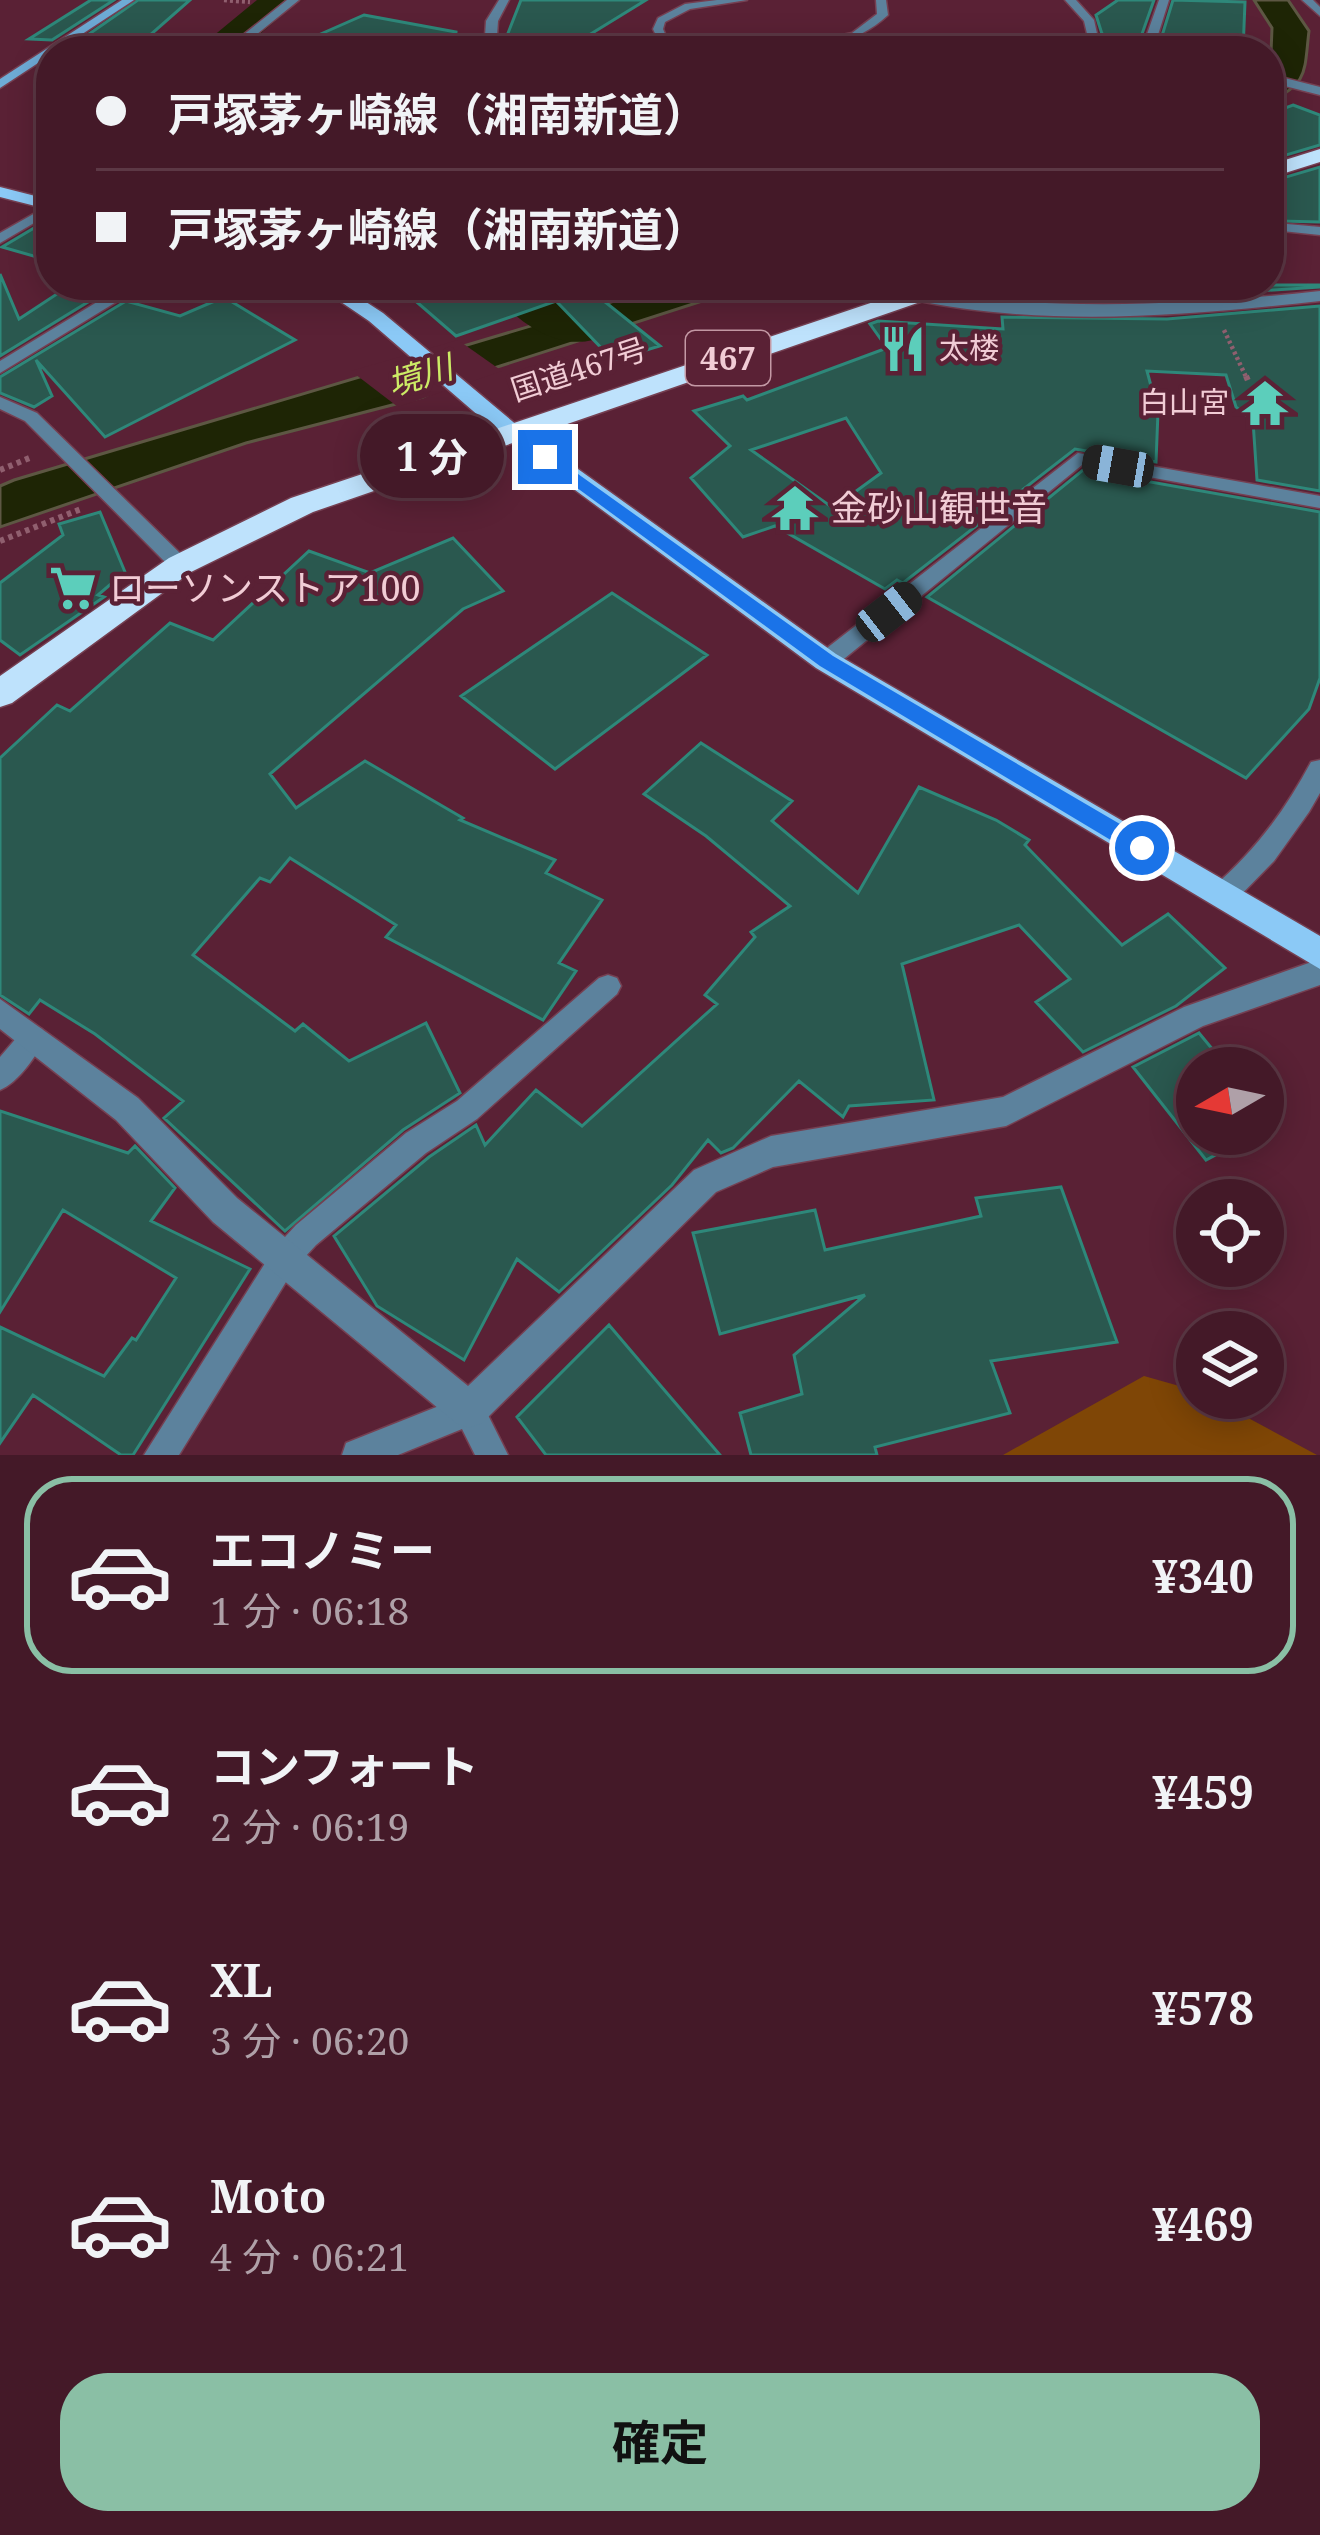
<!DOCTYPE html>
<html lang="ja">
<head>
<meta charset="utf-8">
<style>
	:root { --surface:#441928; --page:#4b2230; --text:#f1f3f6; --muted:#afa0a8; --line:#5c3845; --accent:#8abfa5 }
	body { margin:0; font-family:"Noto Serif","Noto Sans JP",serif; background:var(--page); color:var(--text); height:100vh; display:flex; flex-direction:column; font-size:45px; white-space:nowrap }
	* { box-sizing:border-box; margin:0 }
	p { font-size:39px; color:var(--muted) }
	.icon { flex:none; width:66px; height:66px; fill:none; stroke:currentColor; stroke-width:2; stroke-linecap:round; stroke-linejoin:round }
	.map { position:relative; height:1455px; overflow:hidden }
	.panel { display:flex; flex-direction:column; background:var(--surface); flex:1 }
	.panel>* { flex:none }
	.top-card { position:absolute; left:36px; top:36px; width:1248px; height:264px; border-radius:48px; box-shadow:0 6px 30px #0003,0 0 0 3px var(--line); display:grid; align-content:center; height:264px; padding:0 60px; background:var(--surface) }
	.needle { width:78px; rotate:261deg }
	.controls { position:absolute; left:1176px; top:1047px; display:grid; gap:24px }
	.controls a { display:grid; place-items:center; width:108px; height:108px; border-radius:50%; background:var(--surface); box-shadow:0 6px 30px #0003,0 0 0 3px var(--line); font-size:60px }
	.end { position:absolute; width:54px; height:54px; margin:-27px; border:15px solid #1a73e8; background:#fff; box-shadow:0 0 0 6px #fff }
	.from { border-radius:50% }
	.bubble { position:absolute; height:84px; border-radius:42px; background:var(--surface); box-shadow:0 6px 30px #0003,0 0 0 3px var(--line); font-size:39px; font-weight:700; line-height:84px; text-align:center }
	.car { position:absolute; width:36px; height:72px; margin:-36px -18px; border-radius:15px; box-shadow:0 0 9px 3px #0007; background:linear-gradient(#222 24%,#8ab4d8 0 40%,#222 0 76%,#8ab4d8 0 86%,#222 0) }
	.top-card b { display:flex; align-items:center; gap:42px; height:114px; font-size:45px }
	.top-card b+b { border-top:3px solid var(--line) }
	.top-card i { width:30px; height:30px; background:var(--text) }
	ul { padding:21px 0 0; list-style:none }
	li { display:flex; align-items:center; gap:36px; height:198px; margin:0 24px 18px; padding:0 36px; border:6px solid transparent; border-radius:48px }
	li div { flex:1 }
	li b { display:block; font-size:45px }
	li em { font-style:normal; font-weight:700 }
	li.active { border-color:var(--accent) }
	li>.icon { width:108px; height:108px; stroke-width:1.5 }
	.primary-button { display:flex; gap:24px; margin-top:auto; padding:24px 60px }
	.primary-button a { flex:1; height:138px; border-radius:48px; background:var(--accent); color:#111; font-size:48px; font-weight:700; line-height:138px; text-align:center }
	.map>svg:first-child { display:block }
	.green { fill:#7f4606 }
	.water { fill:#1e2505; stroke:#5d5743; stroke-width:3 }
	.pier { fill:#5a2135 }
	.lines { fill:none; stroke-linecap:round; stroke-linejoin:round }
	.river { fill:#1e2505; fill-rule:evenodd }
	.building { fill:#2a584f; stroke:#2e887a; stroke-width:3; fill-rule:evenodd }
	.lane-casing { stroke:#754052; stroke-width:3 }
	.street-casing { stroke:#754052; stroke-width:3 }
	.secondary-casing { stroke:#754052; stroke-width:3 }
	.primary-casing { stroke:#754052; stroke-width:3 }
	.highway-casing { stroke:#754052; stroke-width:3 }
	.path-far1 { stroke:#905f6f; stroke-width:4.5; stroke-dasharray:3 3; stroke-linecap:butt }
	.path { stroke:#905f6f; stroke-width:6; stroke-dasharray:4.5 4.5; stroke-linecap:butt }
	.lane { fill:#5c829d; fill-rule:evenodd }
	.street { fill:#5c829d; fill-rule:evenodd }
	.secondary { fill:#6eabd6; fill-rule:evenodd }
	.primary { fill:#8bc9f6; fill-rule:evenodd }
	.highway { fill:#bee2fc; fill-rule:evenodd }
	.route { fill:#1a73e8 }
	.labels { text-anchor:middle; stroke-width:9; stroke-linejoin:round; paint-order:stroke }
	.far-poi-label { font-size:30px; fill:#f1ccd5; stroke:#5a2135; text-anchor:start }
	.far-street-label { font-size:30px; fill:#f1ccd5; stroke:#5a2135 }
	.shield { fill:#5a2135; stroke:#c499a5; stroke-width:3 }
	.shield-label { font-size:33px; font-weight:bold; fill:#f1ccd5 }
	.far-water-label { font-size:33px; font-style:italic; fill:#cceb66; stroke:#5a2135 }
	.poi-label { font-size:36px; fill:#f1ccd5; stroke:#5a2135; text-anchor:start }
</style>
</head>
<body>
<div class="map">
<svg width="1320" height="1455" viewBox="0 0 1320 1455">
	<rect width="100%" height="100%" fill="#5a2135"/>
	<path class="green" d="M1144 1376 1197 1391V1398H1211L1317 1455H1003Z"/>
	<path class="water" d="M1254 0H1288L1309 31C1304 72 1309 83 1269 102L1272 28Z
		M668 285H752L463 378 423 397 246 443 0 527V486L14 480Z"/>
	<path class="pier" d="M458 340 502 371 398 407 351 371Z"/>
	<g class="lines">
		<path class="river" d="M257 0H300L240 51H195Z
			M488 285C538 285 570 283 601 328L593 340C553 350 511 318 488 285Z"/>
	</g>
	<path class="building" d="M91 0H114L52 40 29 39Z
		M138 0H190L140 44 79 41Z
		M521 0H646L563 51H501Z
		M1118 0H1154L1142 34 1134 42 1102 34 1096 15Z
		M1173 0 1245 2 1243 51H1151L1161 39Z
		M364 15 456 32 454 51H282Z
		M1293 105 1320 115V145L1269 160V114Z
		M1320 167V222L1281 221V235L1269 234V182Z
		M51 218V261L2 247Z
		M0 274 19 319 69 286 101 294 0 356Z
		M397 285H584L660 346 613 360 556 301 456 336Z
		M999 285H1320V287L1117 300 1000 296Z
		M224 297 295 340 105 437 36 360 52 396 34 407 0 393V377L126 301 180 316Z
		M1320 306V491L1257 480 1253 421 1236 407 1226 375 1147 371 1158 412 1156 462 1075 449 903 583 897 580 885 589 775 526 743 537 691 478 730 446 694 411 743 396 747 400 887 348 870 324 878 321 1003 329 1002 317 1167 319ZM846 418 881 473 833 508 751 450Z
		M1083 470 1320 512V678L1309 709 1246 778 927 597Z
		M100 512 125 572 98 595 104 597 20 655 0 640V583L63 535 59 524Z
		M453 538 503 591 463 609 270 774 296 808 365 761 463 818 460 820 555 860 546 873 602 900 559 963 576 971 543 1020 386 937 396 925 290 858 270 882 260 878 193 955 295 1031 303 1024 349 1061 426 1023 460 1093 403 1130 285 1231 164 1118 183 1101 95 1034 40 1000 29 1014 0 995V758L57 705 70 711 170 623 213 640 309 551 370 573Z
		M612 593 707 655 555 769 461 696Z
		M701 743 792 801 772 821 858 893 919 787 996 820 1029 840 1025 845 1122 945 1168 914 1225 968 1176 1006 1083 1052 1036 1002 1070 979 1019 925 902 964 934 1100 849 1106 843 1117 799 1081 733 1148 721 1153 708 1140 672 1185 559 1292 517 1259 464 1360 377 1306 334 1236 429 1157 476 1125 485 1145 536 1090 582 1126 717 1004 705 995 755 937 751 932 790 906 706 836 644 794Z
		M1199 1033 1228 1068H1197V1134H1255L1206 1160 1133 1067Z
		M0 1111 128 1153 135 1146 175 1188 151 1221 250 1269 133 1455H121L33 1395 0 1443V1327L104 1376 132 1338 136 1340 176 1278 63 1210 0 1312Z
		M1061 1187 1117 1342 991 1361 1010 1413 875 1447 877 1455H751L740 1413 802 1394 794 1355 865 1295 720 1334 693 1233 815 1210 825 1250 981 1216 976 1198Z
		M609 1325 660 1385 720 1455H546L517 1417Z"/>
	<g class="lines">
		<defs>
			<path id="lane" d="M717 0H747L690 9 665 22 663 29 666 36 690 51C673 51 660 45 653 29L658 18 685 4Z
				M51 204V213L0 243V233Z
				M1287 224 1320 227V235L1282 231V225Z
				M608 975 617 978 621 986 617 994 477 1119 426 1153 316 1245 294 1269 179 1455H144L274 1249 296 1225 406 1133 457 1101 599 978Z
				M33 1025 42 1029 46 1037C37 1055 19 1082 0 1090V1057L24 1029Z
				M469 1394 480 1399 508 1455H475L462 1429 398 1455H342L346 1443Z"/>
			<path id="street" d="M287 0H299L236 51H223Z
				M499 0H509L498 21 496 51H484L486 21Z
				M876 0H886L888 15C855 46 811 51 766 51L852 33 877 14Z
				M1065 0H1076L1094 20 1098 38 1135 47 1146 37 1159 0H1169L1157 38 1145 51H1125L1089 42 1084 21Z
				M1302 0H1313L1320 7V16Z
				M1269 74 1320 87V95L1269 82Z
				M125 285H144L0 373V361Z
				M347 285H368L349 296H337V290Z
				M915 291C1051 311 1184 306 1320 291V301C1185 316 1044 328 909 299V293Z
				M0 397 37 413 187 560 191 565 187 570H173L25 421 0 409Z
				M1078 453 1320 496V508L1082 465 834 667H818L815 661 818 655Z
				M1320 760V793L1309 812 1274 861 1232 904 1222 907 1212 904 1208 896 1212 888C1254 852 1285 811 1311 762Z
				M1320 959V985L1203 1026 1006 1126 773 1167 716 1192 482 1423 469 1428 456 1423 213 1222 116 1120 0 1029V999L138 1098 237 1198 468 1386 694 1170 771 1136 1003 1097 1184 1007Z"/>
			<path id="secondary" d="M122 0H134L0 88V79Z"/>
			<path id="primary" d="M0 187 51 200V210L0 197Z
				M316 285H340L383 313 518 426 836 654 1320 936V969L816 668 502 436 369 321Z"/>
			<path id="highway" d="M1320 149V162L1269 178V165Z
				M924 285H959L955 290 313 512 191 572 12 703 0 707V676L169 558 291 498Z"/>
		</defs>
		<use href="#lane" class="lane-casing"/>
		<use href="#street" class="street-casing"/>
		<use href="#secondary" class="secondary-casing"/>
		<use href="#primary" class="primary-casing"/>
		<use href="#highway" class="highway-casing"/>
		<path class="path-far1" d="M224 0 250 2
			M1224 330 1247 379"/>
		<path class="path" d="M1246 376 1249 383
			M0 470 32 457
			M0 541 81 509"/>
		<use href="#lane" class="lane"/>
		<use href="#street" class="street"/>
		<use href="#secondary" class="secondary"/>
		<use href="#primary" class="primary"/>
		<use href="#highway" class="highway"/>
	</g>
	<path class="route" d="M539 454H550L833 656 1149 841V854H1134L820 666 539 460Z"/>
	<defs>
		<symbol id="restaurant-bare" viewBox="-9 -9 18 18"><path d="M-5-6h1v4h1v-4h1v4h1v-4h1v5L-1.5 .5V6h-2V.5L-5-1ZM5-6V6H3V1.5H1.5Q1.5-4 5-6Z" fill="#5ccebb" stroke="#5a2135" stroke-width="2.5" paint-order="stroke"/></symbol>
		<symbol id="temple-bare" viewBox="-9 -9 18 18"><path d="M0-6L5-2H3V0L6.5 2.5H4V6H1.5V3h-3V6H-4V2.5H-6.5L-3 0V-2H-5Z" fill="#5ccebb" stroke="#5a2135" stroke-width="2.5" paint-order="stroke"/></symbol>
		<symbol id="supermarket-bare" viewBox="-9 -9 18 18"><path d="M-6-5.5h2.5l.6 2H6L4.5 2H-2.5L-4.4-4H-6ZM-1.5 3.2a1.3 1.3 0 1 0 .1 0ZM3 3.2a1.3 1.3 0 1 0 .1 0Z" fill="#5ccebb" stroke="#5a2135" stroke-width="2.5" paint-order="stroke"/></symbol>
	</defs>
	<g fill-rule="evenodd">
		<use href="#restaurant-bare" x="870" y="316" width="66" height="66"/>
		<use href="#temple-bare" x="1232" y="370" width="66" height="66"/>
		<use href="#temple-bare" x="762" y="475" width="66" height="66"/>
		<use href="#supermarket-bare" x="40" y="555" width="66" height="66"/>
	</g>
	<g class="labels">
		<g class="far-poi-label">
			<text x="939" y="359">太楼</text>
			<text x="1229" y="413" text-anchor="end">白山宮</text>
		</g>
		<g class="far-street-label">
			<text transform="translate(579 370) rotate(-18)" y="10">国道467号</text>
		</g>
		<rect class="shield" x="686" y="331" width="84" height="54" rx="9"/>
		<g class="shield-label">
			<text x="728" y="370">467</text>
		</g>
		<g class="far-water-label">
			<text transform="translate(420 375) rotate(-17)" y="12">境川</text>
		</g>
		<g class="poi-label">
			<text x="831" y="521">金砂山観世音</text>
			<text x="109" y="601">ローソンストア100</text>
		</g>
	</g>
</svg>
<div class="controls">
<a><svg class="needle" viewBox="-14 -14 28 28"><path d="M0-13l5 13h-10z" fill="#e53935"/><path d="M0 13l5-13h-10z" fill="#afa0a8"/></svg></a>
<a><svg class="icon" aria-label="locate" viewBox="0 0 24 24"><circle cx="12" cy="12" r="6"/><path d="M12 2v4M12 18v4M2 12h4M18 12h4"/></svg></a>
<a><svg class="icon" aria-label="layers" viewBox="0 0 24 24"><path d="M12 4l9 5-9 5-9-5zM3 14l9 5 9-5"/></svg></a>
</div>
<i class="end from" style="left:1142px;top:848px"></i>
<i class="end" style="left:545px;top:457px"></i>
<div class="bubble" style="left:360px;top:414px;width:144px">1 分</div>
<i class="car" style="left:1118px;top:466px;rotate:280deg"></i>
<i class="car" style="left:889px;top:612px;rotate:52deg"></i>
<div class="top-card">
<b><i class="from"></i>戸塚茅ヶ崎線（湘南新道）</b>
<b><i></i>戸塚茅ヶ崎線（湘南新道）</b>
</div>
</div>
<section class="panel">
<ul>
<li class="active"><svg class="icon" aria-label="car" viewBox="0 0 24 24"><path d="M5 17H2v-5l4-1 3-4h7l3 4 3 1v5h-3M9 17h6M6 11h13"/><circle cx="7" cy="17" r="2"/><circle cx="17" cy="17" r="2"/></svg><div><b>エコノミー</b><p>1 分 · 06:18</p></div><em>¥340</em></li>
<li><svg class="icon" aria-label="car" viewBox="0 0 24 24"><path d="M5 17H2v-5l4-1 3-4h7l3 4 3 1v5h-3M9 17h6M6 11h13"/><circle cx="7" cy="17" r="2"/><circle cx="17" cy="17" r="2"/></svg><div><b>コンフォート</b><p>2 分 · 06:19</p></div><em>¥459</em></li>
<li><svg class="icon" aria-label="car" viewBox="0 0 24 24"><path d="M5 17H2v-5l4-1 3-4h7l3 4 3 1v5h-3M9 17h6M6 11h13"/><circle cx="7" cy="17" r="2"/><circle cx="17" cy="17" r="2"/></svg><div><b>XL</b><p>3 分 · 06:20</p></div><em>¥578</em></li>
<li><svg class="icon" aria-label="car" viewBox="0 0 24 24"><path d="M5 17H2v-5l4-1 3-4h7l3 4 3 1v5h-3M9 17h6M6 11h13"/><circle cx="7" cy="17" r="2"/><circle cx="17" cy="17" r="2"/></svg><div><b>Moto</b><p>4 分 · 06:21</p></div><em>¥469</em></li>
</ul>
<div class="primary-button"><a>確定</a></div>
</section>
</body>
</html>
